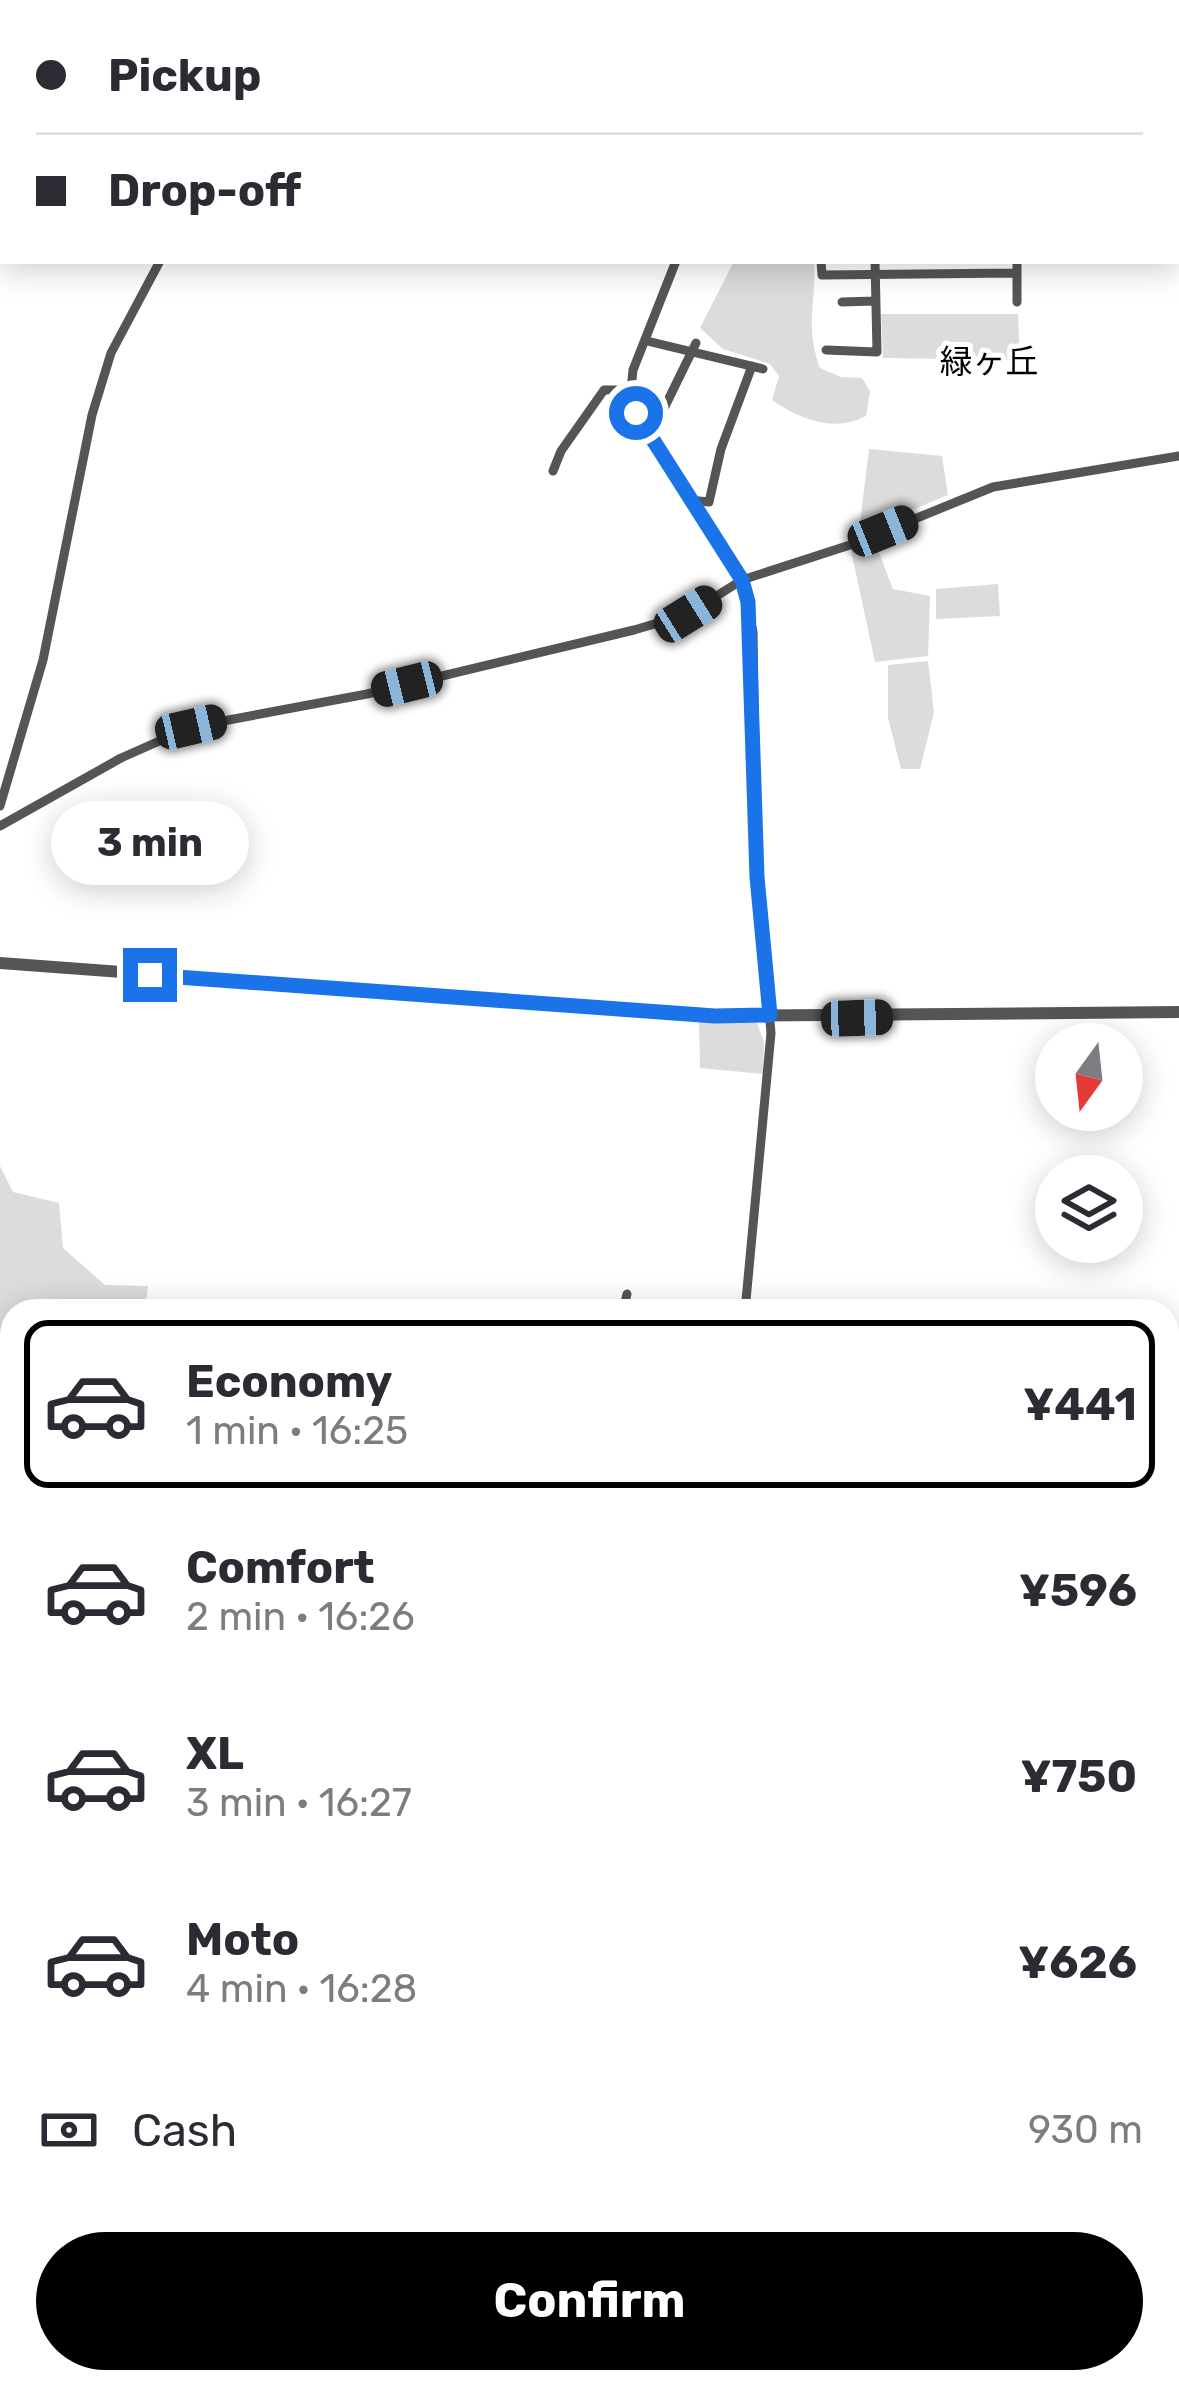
<!DOCTYPE html>
<html lang="en">
<head>
<meta charset="utf-8">
<style>
	:root { --surface:#fff; --page:#f7f7f7; --text:#2b2b33; --muted:#7c7c81; --line:#e1e1e2; --accent:#000 }
	body { margin:0; font-family:Rubik,"Noto Sans JP",sans-serif; background:var(--page); color:var(--text); height:100vh; display:flex; flex-direction:column; font-size:45px; white-space:nowrap }
	* { box-sizing:border-box; margin:0 }
	p { font-size:39px; color:var(--muted) }
	.icon { flex:none; width:66px; height:66px; fill:none; stroke:currentColor; stroke-width:2; stroke-linecap:round; stroke-linejoin:round }
	.map { position:relative; flex:1; overflow:hidden }
	.sheet { position:absolute; left:0px; top:1299px; width:1179px; height:1095px; display:flex; flex-direction:column; background:var(--surface); border-radius:36px 36px 0 0; box-shadow:0 6px 30px #0003 }
	.sheet>* { flex:none }
	.guide { position:absolute; left:0px; top:0px; width:1179px; height:264px; box-shadow:0 6px 30px #0003; display:grid; align-content:center; height:264px; padding:0 36px; background:var(--surface) }
	.needle { width:78px; rotate:195deg }
	.controls { position:absolute; left:1035px; top:1023px; display:grid; gap:24px }
	.controls a { display:grid; place-items:center; width:108px; height:108px; border-radius:50%; background:var(--surface); box-shadow:0 6px 30px #0003; font-size:60px }
	.end { position:absolute; width:54px; height:54px; margin:-27px; border:15px solid #1a73e8; background:#fff; box-shadow:0 0 0 6px #fff }
	.from { border-radius:50% }
	.bubble { position:absolute; height:84px; border-radius:42px; background:var(--surface); box-shadow:0 6px 30px #0003; font-size:39px; font-weight:700; line-height:84px; text-align:center }
	.car { position:absolute; width:36px; height:72px; margin:-36px -18px; border-radius:15px; box-shadow:0 0 9px 3px #0007; background:linear-gradient(#222 24%,#8ab4d8 0 40%,#222 0 76%,#8ab4d8 0 86%,#222 0) }
	.guide b { display:flex; align-items:center; gap:42px; height:114px; font-size:45px }
	.guide b+b { border-top:3px solid var(--line) }
	.guide i { width:30px; height:30px; background:var(--text) }
	ul { padding:21px 0 0; list-style:none }
	li { display:flex; align-items:center; gap:36px; height:168px; margin:0 24px 18px; padding:0 12px; border:6px solid transparent; border-radius:24px }
	li div { flex:1 }
	li b { display:block; font-size:45px }
	li em { font-style:normal; font-weight:700 }
	li.current { border-color:var(--accent) }
	li>.icon { width:108px; height:108px; stroke-width:1.5 }
	.pay { display:flex; align-items:center; gap:30px; height:132px; padding:0 36px; font-size:45px }
	.pay p { margin-inline-start:auto }
	.button { display:flex; gap:24px; margin-top:auto; padding:24px 36px }
	.button a { flex:1; height:138px; border-radius:72px; background:var(--accent); color:#fff; font-size:48px; font-weight:700; line-height:138px; text-align:center }
	.map>svg:first-child { display:block }
	.green { fill:#dcdcdc }
	.lines { fill:none; stroke-linecap:round; stroke-linejoin:round }
	.pedestrian { stroke:#555; stroke-width:8 }
	.minor { stroke:#555; stroke-width:9 }
	.tertiary { stroke:#555; stroke-width:12 }
	.secondary { stroke:#222; stroke-width:14 }
	.route { stroke:#1a73e8; stroke-width:15 }
	.labels { text-anchor:middle; stroke-width:10; stroke-linejoin:round; paint-order:stroke }
	.neighbourhood-label { font-size:33px; fill:#000; stroke:#fff }
</style>
</head>
<body>
<div class="map">
<svg width="1179" height="2392" viewBox="0 0 1179 2392">
	<rect width="100%" height="100%" fill="#fff"/>
	<path class="green" d="M734 261H814C817 302 804 325 820 368L841 377 862 378 870 391 866 416C834 433 799 419 772 400L779 376 770 364 723 349 700 328Z
		M881 314H1018L1020 360 883 358Z
		M869 449 942 456 948 495 859 532Z
		M874 540 893 589 930 596 928 656 875 662 850 546Z
		M998 584 1000 616 936 619V589Z
		M928 661 934 712 920 769H901L888 718V665Z
		M699 1020 757 1023 764 1042 763 1074 700 1068Z
		M0 1166 13 1192 59 1203 63 1248 105 1285 148 1286 145 1311H12V1639L0 1627Z
		M1179 1485V1752H1167V1487Z"/>
	<g class="lines">
		<path class="pedestrian" d="M458 2392 461 2382"/>
		<path class="minor" d="M224 3V0
			M601 3 602 0
			M648 3 649 0
			M725 3 726 0
			M983 3V0
			M676 261 633 370 631 390 649 439 742 580 753 632 757 877 771 1033 745 1311
			M821 261 822 275 1015 273
			M842 302 875 301
			M1017 302V261
			M647 341 763 369
			M826 350 877 352 875 261
			M649 439 696 343
			M553 471 561 451 604 390H631
			M689 500 709 502 721 449 752 366
			M0 806 43 660 92 415 111 353 160 261
			M0 826 121 758 191 727 367 694 634 630 688 614 742 580 853 544 993 487 1179 456
			M623 1311 627 1294
			M0 1666 12 1665
			M1167 1706 1179 1708
			M1167 1838H1179
			M1167 1979 1172 1957 1179 1958
			M0 2329 12 2330
			M315 2382 316 2392
			M511 2382 529 2392
			M1047 2382V2392
			M78 2392 79 2382
			M391 2392 397 2382
			M812 2392 813 2382"/>
		<path class="tertiary" d="M0 963 715 1016 1179 1012"/>
		<path class="secondary" d="M1167 2209 1179 2210
			M0 2260 12 2255"/>
	</g>
	<g class="lines">
		<path class="route" d="M150 975 715 1016 770 1015 757 877 748 602 742 580 636 413"/>
	</g>
	<g class="labels">
		<g class="neighbourhood-label">
			<text x="989" y="373">緑ヶ丘</text>
		</g>
	</g>
</svg>
<div class="controls">
<a><svg class="needle" viewBox="-14 -14 28 28"><path d="M0-13l5 13h-10z" fill="#e53935"/><path d="M0 13l5-13h-10z" fill="#7c7c81"/></svg></a>
<a><svg class="icon" aria-label="layers" viewBox="0 0 24 24"><path d="M12 4l9 5-9 5-9-5zM3 14l9 5 9-5"/></svg></a>
</div>
<i class="end from" style="left:636px;top:413px"></i>
<i class="end" style="left:150px;top:975px"></i>
<div class="bubble" style="left:51px;top:801px;width:198px">3 min</div>
<i class="car" style="left:883px;top:531px;rotate:68deg"></i>
<i class="car" style="left:688px;top:614px;rotate:58deg"></i>
<i class="car" style="left:407px;top:684px;rotate:256deg"></i>
<i class="car" style="left:191px;top:727px;rotate:77deg"></i>
<i class="car" style="left:857px;top:1018px;rotate:88deg"></i>
<div class="guide">
<b><i class="from"></i>Pickup</b>
<b><i></i>Drop-off</b>
</div>
<section class="sheet">
<ul>
<li class="current"><svg class="icon" aria-label="car" viewBox="0 0 24 24"><path d="M5 17H2v-5l4-1 3-4h7l3 4 3 1v5h-3M9 17h6M6 11h13"/><circle cx="7" cy="17" r="2"/><circle cx="17" cy="17" r="2"/></svg><div><b>Economy</b><p>1 min · 16:25</p></div><em>¥441</em></li>
<li><svg class="icon" aria-label="car" viewBox="0 0 24 24"><path d="M5 17H2v-5l4-1 3-4h7l3 4 3 1v5h-3M9 17h6M6 11h13"/><circle cx="7" cy="17" r="2"/><circle cx="17" cy="17" r="2"/></svg><div><b>Comfort</b><p>2 min · 16:26</p></div><em>¥596</em></li>
<li><svg class="icon" aria-label="car" viewBox="0 0 24 24"><path d="M5 17H2v-5l4-1 3-4h7l3 4 3 1v5h-3M9 17h6M6 11h13"/><circle cx="7" cy="17" r="2"/><circle cx="17" cy="17" r="2"/></svg><div><b>XL</b><p>3 min · 16:27</p></div><em>¥750</em></li>
<li><svg class="icon" aria-label="car" viewBox="0 0 24 24"><path d="M5 17H2v-5l4-1 3-4h7l3 4 3 1v5h-3M9 17h6M6 11h13"/><circle cx="7" cy="17" r="2"/><circle cx="17" cy="17" r="2"/></svg><div><b>Moto</b><p>4 min · 16:28</p></div><em>¥626</em></li>
</ul>
<div class="pay"><svg class="icon" aria-label="cash" viewBox="0 0 24 24"><path d="M3 7h18v10H3z"/><circle cx="12" cy="12" r="2"/></svg>Cash<p>930 m</p></div>
<div class="button"><a>Confirm</a></div>
</section>
</div>
</body>
</html>
